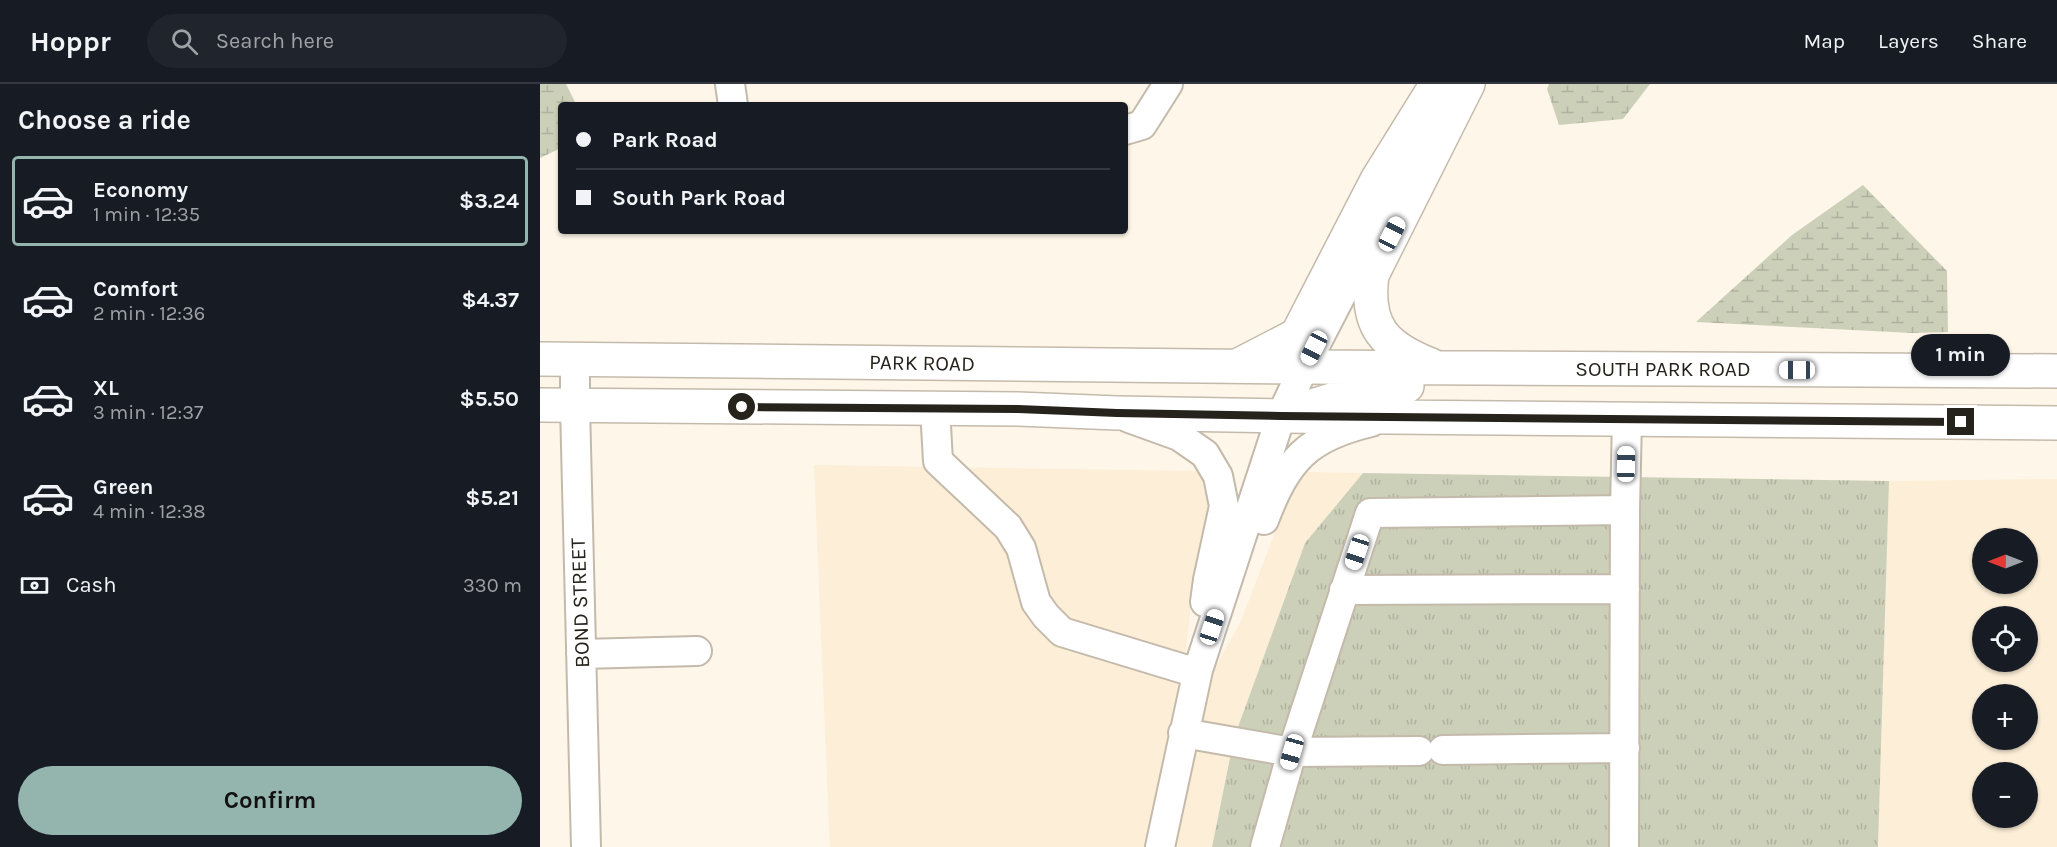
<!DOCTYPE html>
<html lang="en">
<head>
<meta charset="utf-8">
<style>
	:root { --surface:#171b24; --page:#20242c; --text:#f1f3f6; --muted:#9ea1a6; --line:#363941; --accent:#94b4ae }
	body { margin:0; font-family:Karla,sans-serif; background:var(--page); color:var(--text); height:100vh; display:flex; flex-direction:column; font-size:22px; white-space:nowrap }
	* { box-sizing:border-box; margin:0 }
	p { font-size:20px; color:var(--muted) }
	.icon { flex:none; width:33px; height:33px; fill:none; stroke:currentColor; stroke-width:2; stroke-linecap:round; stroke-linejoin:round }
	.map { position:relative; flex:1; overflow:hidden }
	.panel { display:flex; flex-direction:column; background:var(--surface); width:540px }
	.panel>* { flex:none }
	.banner { position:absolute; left:18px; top:18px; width:570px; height:132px; border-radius:6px; box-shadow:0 2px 4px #0004; display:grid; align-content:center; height:132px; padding:0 18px; background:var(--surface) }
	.needle { width:39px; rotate:270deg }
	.buttons { position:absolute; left:1432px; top:444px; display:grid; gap:12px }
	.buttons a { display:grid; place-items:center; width:66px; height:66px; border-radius:50%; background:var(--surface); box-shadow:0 2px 4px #0004; font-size:30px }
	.end { position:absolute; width:27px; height:27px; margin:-14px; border:8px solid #26221c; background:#fff; box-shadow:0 0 0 3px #fff }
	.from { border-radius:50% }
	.bubble { position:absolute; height:42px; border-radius:21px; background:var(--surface); box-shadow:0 2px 4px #0004; font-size:20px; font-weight:700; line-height:42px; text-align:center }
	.car { position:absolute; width:18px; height:36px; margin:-18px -9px; border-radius:8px; box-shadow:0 0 4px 2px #0007; background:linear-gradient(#fff 24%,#345 0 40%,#fff 0 76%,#345 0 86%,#fff 0) }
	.banner b { display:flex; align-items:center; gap:21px; height:57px; font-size:22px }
	.banner b+b { border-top:2px solid var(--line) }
	.banner i { width:15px; height:15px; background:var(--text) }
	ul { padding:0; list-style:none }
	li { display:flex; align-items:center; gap:18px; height:90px; margin:0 12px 9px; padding:0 6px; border:3px solid transparent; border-radius:6px }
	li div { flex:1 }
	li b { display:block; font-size:22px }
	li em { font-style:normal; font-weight:700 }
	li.active { border-color:var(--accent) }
	li>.icon { width:54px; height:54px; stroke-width:1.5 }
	h2 { padding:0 18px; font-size:27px; line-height:72px }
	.pay { display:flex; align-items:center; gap:15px; height:66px; padding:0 18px; font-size:22px }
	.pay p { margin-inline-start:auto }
	.primary-button { display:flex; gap:12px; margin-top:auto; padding:12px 18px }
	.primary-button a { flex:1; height:69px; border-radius:36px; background:var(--accent); color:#111; font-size:24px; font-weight:700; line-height:69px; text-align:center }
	header { display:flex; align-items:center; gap:36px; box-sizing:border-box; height:84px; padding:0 30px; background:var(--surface); border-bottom:2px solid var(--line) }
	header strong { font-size:28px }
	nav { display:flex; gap:33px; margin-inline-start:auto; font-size:21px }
	.search { width:420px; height:54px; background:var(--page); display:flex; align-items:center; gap:15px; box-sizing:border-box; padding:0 21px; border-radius:33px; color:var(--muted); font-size:22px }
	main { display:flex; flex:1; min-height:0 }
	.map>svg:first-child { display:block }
	.built { fill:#fceed7; fill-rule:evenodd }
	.grass { fill:url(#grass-tufts) }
	.wetland { fill:url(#wetland-marsh) }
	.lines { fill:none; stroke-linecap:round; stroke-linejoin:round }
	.minor-casing { stroke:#c4baab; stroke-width:32 }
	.major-casing { stroke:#c4baab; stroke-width:36 }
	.minor { stroke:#fff; stroke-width:28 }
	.major { stroke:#fff; stroke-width:33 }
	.route { stroke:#26221c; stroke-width:8 }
	.labels { text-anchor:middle; stroke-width:4.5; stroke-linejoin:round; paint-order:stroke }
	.street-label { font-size:21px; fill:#26221c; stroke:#fff }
</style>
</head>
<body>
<header>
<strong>Hoppr</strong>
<div class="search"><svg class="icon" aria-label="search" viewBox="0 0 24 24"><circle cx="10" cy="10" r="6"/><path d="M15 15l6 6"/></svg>Search here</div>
<nav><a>Map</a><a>Layers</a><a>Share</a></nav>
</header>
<main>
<section class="panel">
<h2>Choose a ride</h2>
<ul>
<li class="active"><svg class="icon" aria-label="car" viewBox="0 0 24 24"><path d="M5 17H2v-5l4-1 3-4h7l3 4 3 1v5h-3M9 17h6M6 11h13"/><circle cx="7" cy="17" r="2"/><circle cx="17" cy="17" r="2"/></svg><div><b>Economy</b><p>1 min · 12:35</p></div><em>$3.24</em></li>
<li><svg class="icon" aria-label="car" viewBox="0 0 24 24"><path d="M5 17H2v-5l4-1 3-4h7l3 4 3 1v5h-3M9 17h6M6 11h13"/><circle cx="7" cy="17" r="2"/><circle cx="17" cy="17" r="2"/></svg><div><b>Comfort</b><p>2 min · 12:36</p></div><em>$4.37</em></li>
<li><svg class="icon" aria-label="car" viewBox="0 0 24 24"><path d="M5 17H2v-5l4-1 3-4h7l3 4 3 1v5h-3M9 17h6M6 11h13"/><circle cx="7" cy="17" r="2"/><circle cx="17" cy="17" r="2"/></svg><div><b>XL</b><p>3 min · 12:37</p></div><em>$5.50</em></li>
<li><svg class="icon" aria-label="car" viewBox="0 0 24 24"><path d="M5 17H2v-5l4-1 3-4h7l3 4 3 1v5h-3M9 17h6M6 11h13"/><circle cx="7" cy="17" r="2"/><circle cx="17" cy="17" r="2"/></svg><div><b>Green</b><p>4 min · 12:38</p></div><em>$5.21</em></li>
</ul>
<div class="pay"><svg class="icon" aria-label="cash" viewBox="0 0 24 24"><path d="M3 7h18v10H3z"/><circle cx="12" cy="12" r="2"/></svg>Cash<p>330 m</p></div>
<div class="primary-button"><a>Confirm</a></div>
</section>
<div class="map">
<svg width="1517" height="763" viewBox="0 0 1517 763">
	<defs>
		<pattern id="grass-tufts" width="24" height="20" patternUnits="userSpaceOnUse" patternTransform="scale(1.5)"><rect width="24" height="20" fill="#ccd0b9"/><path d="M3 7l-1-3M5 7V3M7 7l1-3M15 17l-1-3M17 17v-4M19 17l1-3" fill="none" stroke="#afb29e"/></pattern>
		<pattern id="wetland-marsh" width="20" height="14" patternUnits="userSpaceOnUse" patternTransform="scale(1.5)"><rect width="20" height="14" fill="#ccd0b9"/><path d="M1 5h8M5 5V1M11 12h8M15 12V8" fill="none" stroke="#afb29e"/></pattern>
	</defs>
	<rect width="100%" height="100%" fill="#fef6e9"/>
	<path class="built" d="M274 381 659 387 664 396 669 422 654 495 644 582 605 763H290Z
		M765 388 823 389 765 459 694 654 672 763H634L672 589 701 537 749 412Z
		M1517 395V763H1338L1349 397ZM1443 454H1488V500H1443ZM1443 532H1488V578H1443ZM1443 610H1488V656H1443ZM1443 688H1488V734H1443Z"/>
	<path class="grass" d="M823 389 1349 397 1338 763H672L694 654 765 459Z"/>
	<path class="wetland" d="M0 0H26L35 18 34 21H21V64L0 74Z
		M1009 0H1110L1083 35 1019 41 1007 5Z
		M1323 101 1407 187 1408 248 1372 249 1156 238 1252 151Z"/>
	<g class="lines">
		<defs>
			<path id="minor" d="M190 0 193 21
				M585 46 602 41 628 0
				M35 275V322L46 763
				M395 324 398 377 468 443 481 464 496 518 506 532 522 548 657 589
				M589 334 639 352 665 370 678 392 684 422 668 496 665 518
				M1085 426 1087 335
				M724 436C747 376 767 353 831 338
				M804 506 1085 505
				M41 570 157 567
				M643 649 752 668 879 667
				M903 666 1085 664
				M620 763 658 586 741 332 764 283 853 111 879 67
				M725 763 752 668 830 429 1085 426 1084 763"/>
			<path id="major" d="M0 275 764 283 1517 287
				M701 280 757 251 837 96 893 6 899 0
				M891 281C845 263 825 243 832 191L928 0
				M0 321 478 325 577 329 741 332 1517 339
				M772 322 834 303 867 302"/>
		</defs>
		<use href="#minor" class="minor-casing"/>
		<use href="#major" class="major-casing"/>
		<use href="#minor" class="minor"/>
		<use href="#major" class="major"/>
	</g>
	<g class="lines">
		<path class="route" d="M202 323 478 325 577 329 741 332 1421 338"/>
	</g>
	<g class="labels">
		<g class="street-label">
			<text transform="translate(382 279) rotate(1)" y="7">PARK ROAD</text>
			<text x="1123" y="292">SOUTH PARK ROAD</text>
			<text transform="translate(40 519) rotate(-92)" y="7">BOND STREET</text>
		</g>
	</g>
</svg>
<div class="buttons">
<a><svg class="needle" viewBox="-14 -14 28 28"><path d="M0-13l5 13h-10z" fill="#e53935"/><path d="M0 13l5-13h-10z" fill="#9ea1a6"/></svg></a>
<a><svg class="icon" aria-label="locate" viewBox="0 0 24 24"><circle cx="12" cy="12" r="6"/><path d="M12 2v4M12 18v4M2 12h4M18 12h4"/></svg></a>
<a>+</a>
<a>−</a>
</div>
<i class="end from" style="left:202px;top:323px"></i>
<i class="end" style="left:1421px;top:338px"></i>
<div class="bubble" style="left:1371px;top:250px;width:99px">1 min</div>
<i class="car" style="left:852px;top:150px;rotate:27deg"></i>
<i class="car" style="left:774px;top:264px;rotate:207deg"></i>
<i class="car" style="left:1257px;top:286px;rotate:270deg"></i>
<i class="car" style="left:1086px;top:380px;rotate:1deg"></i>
<i class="car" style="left:817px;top:468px;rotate:198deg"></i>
<i class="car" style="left:672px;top:543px;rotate:18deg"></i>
<i class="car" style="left:752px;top:668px;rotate:196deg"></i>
<div class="banner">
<b><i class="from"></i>Park Road</b>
<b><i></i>South Park Road</b>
</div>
</div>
</main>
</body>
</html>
